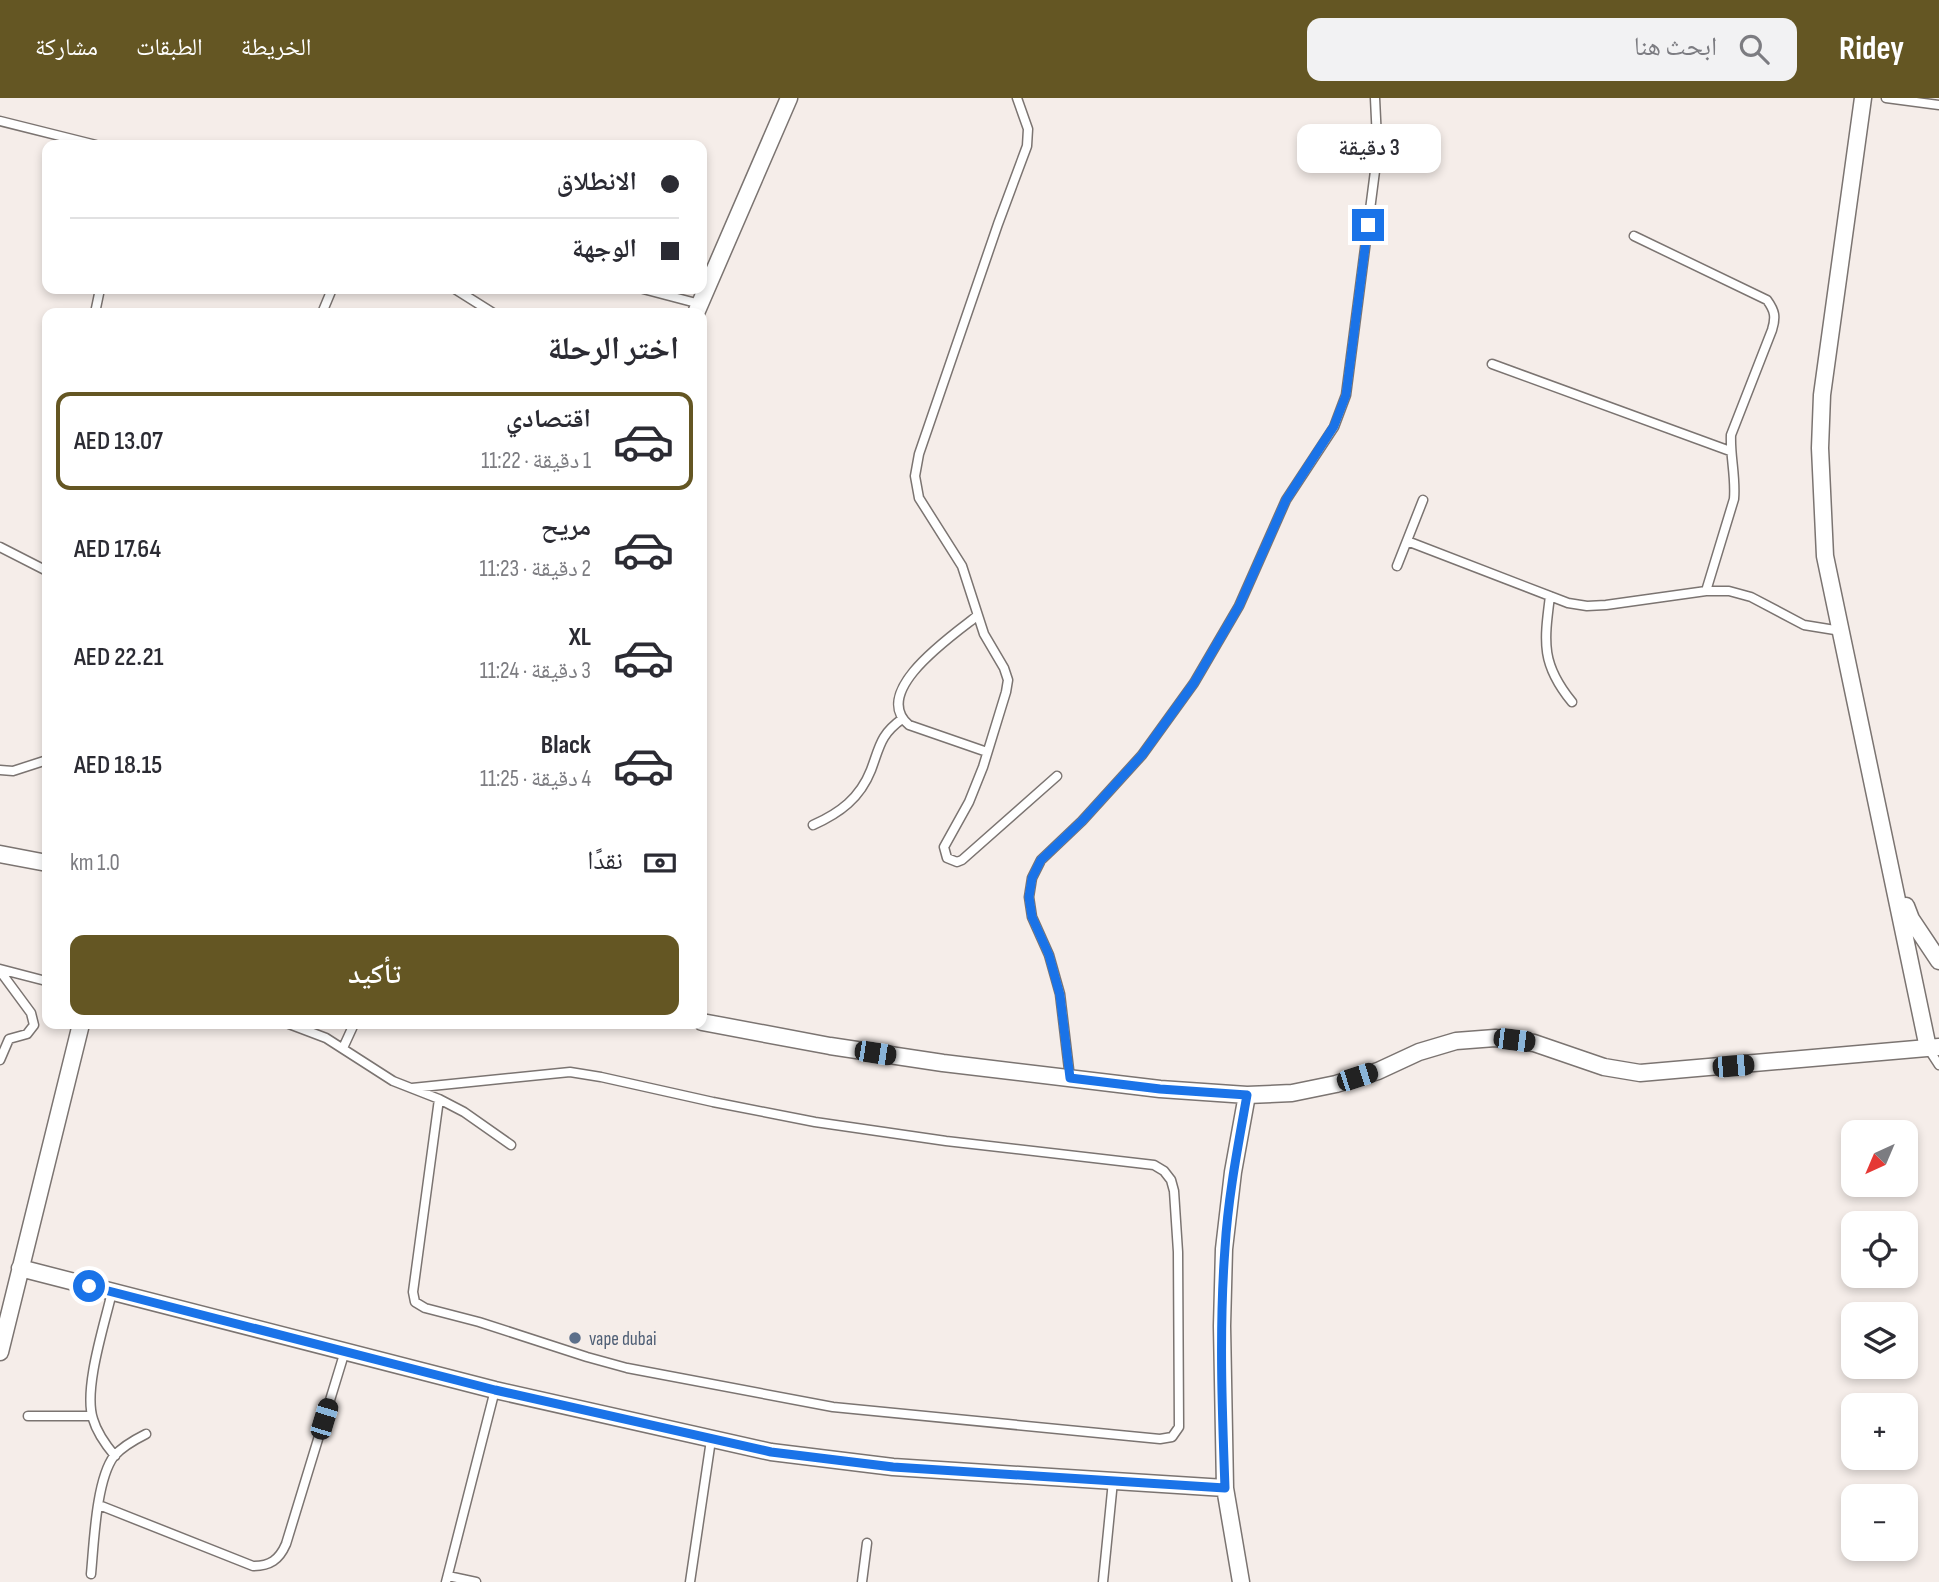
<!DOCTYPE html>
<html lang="ar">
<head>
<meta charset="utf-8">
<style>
	:root { --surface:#fff; --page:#f2f2f3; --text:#2b2b33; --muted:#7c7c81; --line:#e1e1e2; --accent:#645623 }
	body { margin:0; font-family:"Sofia Sans Condensed","Noto Naskh Arabic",sans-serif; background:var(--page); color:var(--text); direction:rtl; height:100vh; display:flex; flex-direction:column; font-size:26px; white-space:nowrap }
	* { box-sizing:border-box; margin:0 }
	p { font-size:23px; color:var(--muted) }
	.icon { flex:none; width:38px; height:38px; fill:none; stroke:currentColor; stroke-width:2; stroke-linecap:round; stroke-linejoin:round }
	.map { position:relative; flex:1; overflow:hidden; direction:ltr }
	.details { position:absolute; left:42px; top:210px; width:665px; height:721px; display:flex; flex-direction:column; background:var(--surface); border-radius:14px; box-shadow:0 4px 10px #0003; direction:rtl }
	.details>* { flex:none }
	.banner { position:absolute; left:42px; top:42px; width:665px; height:154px; border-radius:14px; box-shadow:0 4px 10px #0003; direction:rtl; display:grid; align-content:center; height:154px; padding:0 28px; background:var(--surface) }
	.needle { width:46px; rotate:224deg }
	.controls { position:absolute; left:1841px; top:1022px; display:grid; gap:14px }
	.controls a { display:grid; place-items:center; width:77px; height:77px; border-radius:14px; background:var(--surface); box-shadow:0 4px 10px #0003; font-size:35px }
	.end { position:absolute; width:32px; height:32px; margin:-16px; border:9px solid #1a73e8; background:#fff; box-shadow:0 0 0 4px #fff }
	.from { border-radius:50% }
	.bubble { position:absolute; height:49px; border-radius:14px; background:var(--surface); box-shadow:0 4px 10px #0003; font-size:23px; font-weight:600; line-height:49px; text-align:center; direction:rtl }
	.car { position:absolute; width:21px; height:42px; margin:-21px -10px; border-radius:9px; box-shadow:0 0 5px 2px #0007; background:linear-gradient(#222 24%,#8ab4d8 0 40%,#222 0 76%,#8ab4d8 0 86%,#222 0) }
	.banner b { display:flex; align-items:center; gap:24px; height:66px; font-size:26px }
	.banner b+b { border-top:2px solid var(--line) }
	.banner i { width:18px; height:18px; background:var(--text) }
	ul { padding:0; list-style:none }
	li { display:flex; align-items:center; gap:21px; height:98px; margin:0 14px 10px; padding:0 14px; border:4px solid transparent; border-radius:14px }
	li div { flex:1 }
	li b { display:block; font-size:26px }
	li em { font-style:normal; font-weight:600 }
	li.current { border-color:var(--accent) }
	li>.icon { width:63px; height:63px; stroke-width:1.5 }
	h2 { padding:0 28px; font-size:32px; line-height:84px }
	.pay { display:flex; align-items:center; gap:18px; height:77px; padding:0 28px; font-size:26px }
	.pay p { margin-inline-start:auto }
	.cta { display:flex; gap:14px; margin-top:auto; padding:14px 28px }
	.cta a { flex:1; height:80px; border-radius:14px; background:var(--accent); color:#fff; font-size:28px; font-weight:600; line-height:80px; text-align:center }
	header { display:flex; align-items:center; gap:42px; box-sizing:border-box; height:98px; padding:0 35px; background:var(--accent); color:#fff }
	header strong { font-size:33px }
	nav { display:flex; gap:38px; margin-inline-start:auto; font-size:24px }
	.search { width:490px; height:63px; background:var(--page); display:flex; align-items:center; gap:18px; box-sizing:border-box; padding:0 24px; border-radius:14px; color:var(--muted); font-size:26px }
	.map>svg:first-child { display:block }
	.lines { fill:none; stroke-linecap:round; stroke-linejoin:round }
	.lane-casing { stroke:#7b7471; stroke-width:11 }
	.street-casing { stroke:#7b7471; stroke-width:19 }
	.lane { stroke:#fff; stroke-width:8 }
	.street { stroke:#fff; stroke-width:16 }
	.route { stroke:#1a73e8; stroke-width:9 }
	.service-dot { fill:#5c6f8a; stroke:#f5ede9; stroke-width:2.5 }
	.labels { text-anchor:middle; stroke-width:7; stroke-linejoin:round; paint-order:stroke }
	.service-label { font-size:19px; fill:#4e5e75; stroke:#f5ede9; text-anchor:start }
</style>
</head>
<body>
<header>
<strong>Ridey</strong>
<div class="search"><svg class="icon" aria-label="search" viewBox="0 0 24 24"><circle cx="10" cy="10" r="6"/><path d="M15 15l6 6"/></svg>ابحث هنا</div>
<nav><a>الخريطة</a><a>الطبقات</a><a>مشاركة</a></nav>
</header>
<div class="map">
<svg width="1939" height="1484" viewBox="0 0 1939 1484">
	<rect width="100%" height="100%" fill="#f5ede9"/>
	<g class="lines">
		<defs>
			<path id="lane" d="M1017 0 1028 31 1027 48 998 126 919 356 915 378 919 400 962 468 984 536 1004 570 1008 582 1006 594 983 669 969 704 944 749 947 760 957 764 962 762 1057 678
				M1886 0 1939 7
				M0 23 96 47
				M1634 138 1767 202C1775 213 1776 219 1772 232L1731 337C1730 358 1736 379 1734 401L1706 493
				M455 191 493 215
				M643 191 700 206
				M95 215 100 191
				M322 215 332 191
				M1492 266 1730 353
				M1407 443 1568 505 1587 508 1606 507 1706 493H1729L1751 499 1804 527 1841 533
				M0 449 47 473
				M1397 468 1423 402
				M1550 498C1544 545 1541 566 1572 604
				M977 518C953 537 869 594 909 627L987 654
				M0 672 13 673 47 662
				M813 727C840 715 860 700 871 672 880 648 880 637 902 621
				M0 871 46 883
				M0 873 31 915 34 927 27 936 9 941 0 962
				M289 926 326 940 393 983 439 1001 464 1014 511 1047
				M343 950 354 926
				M1928 950 1939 967
				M1070 980 1060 896 1049 857 1032 819 1029 799 1032 780 1041 762 1082 723 1142 657 1194 585 1239 508 1286 402 1334 329 1346 297 1375 73 1377 42 1375 0
				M412 990 570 974 601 979 713 1004 815 1024 946 1043 1154 1067 1164 1073 1171 1082 1174 1093 1178 1154 1179 1329 1172 1339 1160 1341 833 1309 627 1270 587 1259 479 1224 425 1210 415 1204 413 1194 439 1001
				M112 1194C105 1225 83 1291 93 1321 97 1335 105 1346 115 1358
				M28 1318H92
				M99 1407 253 1468C270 1468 279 1462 286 1446L345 1253
				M91 1476C94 1445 96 1382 114 1358 123 1348 134 1342 146 1336
				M448 1478 476 1484
				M446 1484 495 1292
				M690 1484 711 1342
				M862 1484 867 1445
				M1103 1484 1113 1383"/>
			<path id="street" d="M1863 0 1822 297 1820 350 1825 458 1928 950
				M696 215 789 0
				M0 756 47 765
				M1906 808 1911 821 1939 863
				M702 924 830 948 943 965 1160 991 1247 997 1292 995 1336 986 1378 973 1419 954 1456 943 1495 940 1534 945 1604 969 1640 975 1939 949
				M20 1170 495 1292 771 1354 893 1369 1225 1390
				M0 1254 81 926
				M1241 1484 1225 1390 1222 1228 1224 1151 1233 1074 1247 997"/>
		</defs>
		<use href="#lane" class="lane-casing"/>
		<use href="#street" class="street-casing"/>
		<use href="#lane" class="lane"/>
		<use href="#street" class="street"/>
	</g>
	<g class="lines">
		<path class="route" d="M89 1188 495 1292 771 1354 893 1369 1225 1390C1222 1311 1219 1230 1225 1150 1228 1099 1238 1048 1247 997L1160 991 1070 980 1060 897 1049 857 1032 819 1029 799 1032 780 1041 762 1082 723 1142 657 1194 585 1239 508 1286 402 1334 328 1346 297 1368 127"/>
	</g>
	<circle class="service-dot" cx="575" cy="1240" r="7"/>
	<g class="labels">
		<g class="service-label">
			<text x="589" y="1247">vape dubai</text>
		</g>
	</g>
</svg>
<div class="controls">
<a><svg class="needle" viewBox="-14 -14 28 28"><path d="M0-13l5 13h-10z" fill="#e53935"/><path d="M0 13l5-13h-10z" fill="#7c7c81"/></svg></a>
<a><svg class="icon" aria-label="locate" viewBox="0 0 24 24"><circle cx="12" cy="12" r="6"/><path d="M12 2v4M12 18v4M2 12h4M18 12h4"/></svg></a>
<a><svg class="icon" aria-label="layers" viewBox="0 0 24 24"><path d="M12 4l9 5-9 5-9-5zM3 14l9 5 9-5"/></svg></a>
<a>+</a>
<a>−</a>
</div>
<i class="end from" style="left:89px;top:1188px"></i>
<i class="end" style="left:1368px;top:127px"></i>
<div class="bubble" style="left:1297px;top:26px;width:144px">3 دقيقة</div>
<i class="car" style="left:1514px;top:942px;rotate:97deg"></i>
<i class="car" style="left:875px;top:955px;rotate:99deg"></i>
<i class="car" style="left:1733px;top:968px;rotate:85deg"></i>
<i class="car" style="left:1357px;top:979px;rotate:72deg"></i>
<i class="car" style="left:324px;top:1321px;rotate:17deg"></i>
<div class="banner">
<b><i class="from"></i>الانطلاق</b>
<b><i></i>الوجهة</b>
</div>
<section class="details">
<h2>اختر الرحلة</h2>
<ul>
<li class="current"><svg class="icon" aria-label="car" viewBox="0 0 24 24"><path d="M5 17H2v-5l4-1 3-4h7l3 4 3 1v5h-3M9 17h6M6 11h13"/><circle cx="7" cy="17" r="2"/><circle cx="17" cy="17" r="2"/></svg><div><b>اقتصادي</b><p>1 دقيقة · 11:22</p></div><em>AED 13.07</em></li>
<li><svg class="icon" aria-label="car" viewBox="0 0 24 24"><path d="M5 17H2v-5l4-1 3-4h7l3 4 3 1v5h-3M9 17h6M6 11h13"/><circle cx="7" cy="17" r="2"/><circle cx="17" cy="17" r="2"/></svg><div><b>مريح</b><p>2 دقيقة · 11:23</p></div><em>AED 17.64</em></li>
<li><svg class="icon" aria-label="car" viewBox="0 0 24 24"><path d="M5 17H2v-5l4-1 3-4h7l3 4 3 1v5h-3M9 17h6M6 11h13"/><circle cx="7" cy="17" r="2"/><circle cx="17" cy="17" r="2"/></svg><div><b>XL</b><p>3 دقيقة · 11:24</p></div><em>AED 22.21</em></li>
<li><svg class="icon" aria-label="car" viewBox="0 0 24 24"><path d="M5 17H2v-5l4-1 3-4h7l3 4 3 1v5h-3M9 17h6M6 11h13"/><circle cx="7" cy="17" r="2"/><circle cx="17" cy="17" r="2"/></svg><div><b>Black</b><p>4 دقيقة · 11:25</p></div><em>AED 18.15</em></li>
</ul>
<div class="pay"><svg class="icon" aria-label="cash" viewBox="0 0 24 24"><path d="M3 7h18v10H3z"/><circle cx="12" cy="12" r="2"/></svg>نقدًا<p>1.0 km</p></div>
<div class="cta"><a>تأكيد</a></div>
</section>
</div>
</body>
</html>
